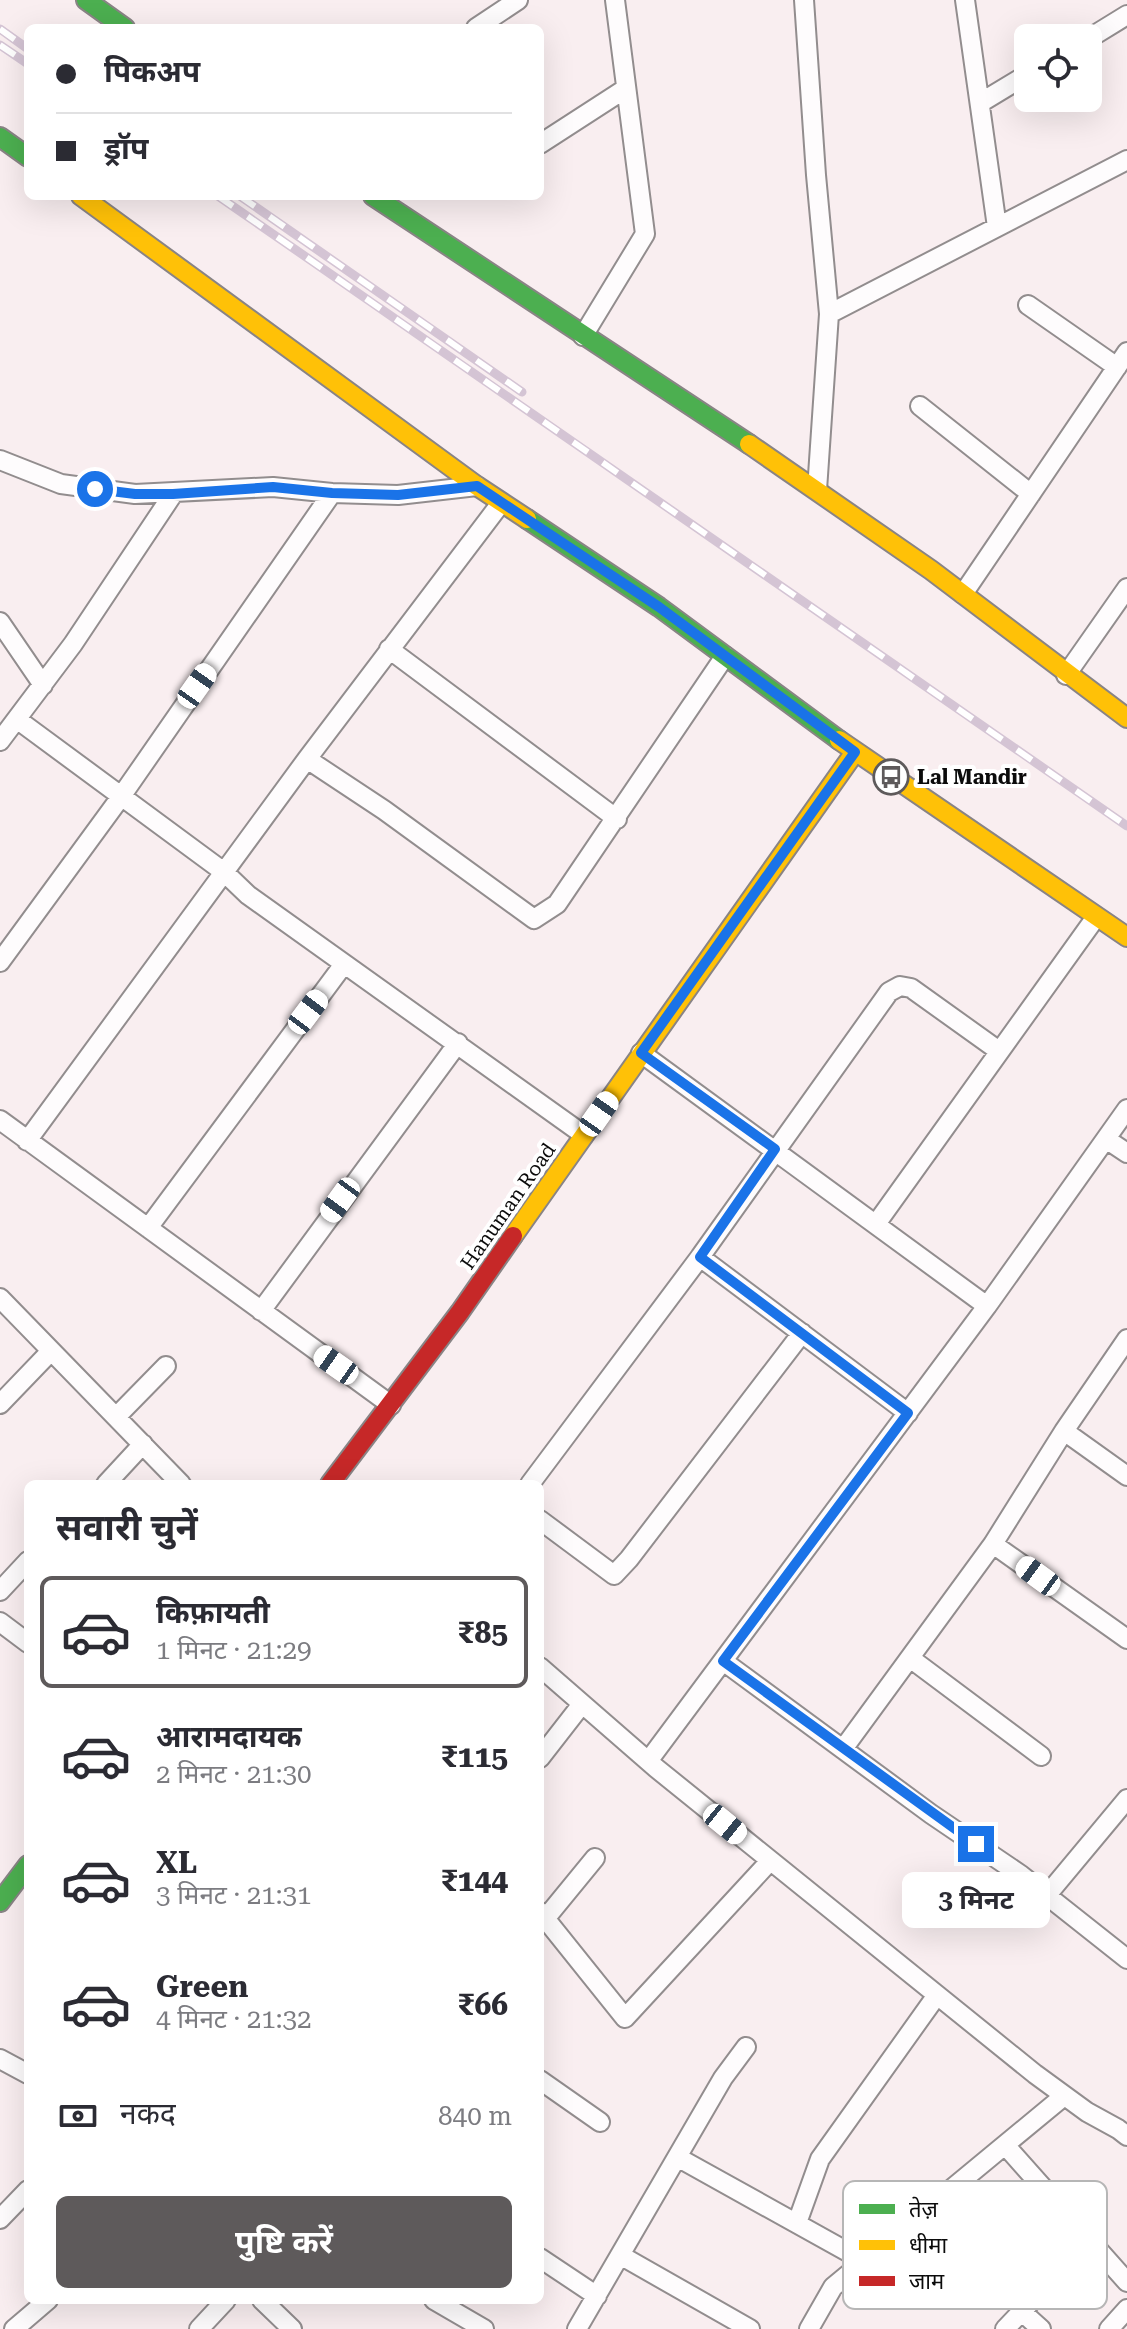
<!DOCTYPE html>
<html lang="hi">
<head>
<meta charset="utf-8">
<style>
	:root { --surface:#fff; --page:#f2f2f3; --text:#2b2b33; --muted:#7c7c81; --line:#e1e1e2; --accent:#5e5a5b }
	body { margin:0; font-family:"Roboto Serif","Noto Sans Devanagari",serif; background:var(--page); color:var(--text); height:100vh; display:flex; flex-direction:column; font-size:30px; white-space:nowrap }
	* { box-sizing:border-box; margin:0 }
	p { font-size:26px; color:var(--muted) }
	.icon { flex:none; width:44px; height:44px; fill:none; stroke:currentColor; stroke-width:2; stroke-linecap:round; stroke-linejoin:round }
	.map { position:relative; flex:1; overflow:hidden }
	.sheet { position:absolute; left:24px; top:1480px; width:520px; height:824px; display:flex; flex-direction:column; background:var(--surface); border-radius:12px; box-shadow:0 8px 32px #0002 }
	.sheet>* { flex:none }
	.top-card { position:absolute; left:24px; top:24px; width:520px; height:176px; border-radius:12px; box-shadow:0 8px 32px #0002; display:grid; align-content:center; height:176px; padding:0 32px; background:var(--surface) }
	.controls { position:absolute; left:1014px; top:24px; display:grid; gap:16px }
	.controls a { display:grid; place-items:center; width:88px; height:88px; border-radius:12px; background:var(--surface); box-shadow:0 8px 32px #0002; font-size:40px }
	.end { position:absolute; width:36px; height:36px; margin:-18px; border:10px solid #1a73e8; background:#fff; box-shadow:0 0 0 4px #fff }
	.from { border-radius:50% }
	.bubble { position:absolute; height:56px; border-radius:12px; background:var(--surface); box-shadow:0 8px 32px #0002; font-size:26px; font-weight:700; line-height:56px; text-align:center }
	.car { position:absolute; width:24px; height:48px; margin:-24px -12px; border-radius:10px; box-shadow:0 0 6px 2px #0007; background:linear-gradient(#fff 24%,#345 0 40%,#fff 0 76%,#345 0 86%,#fff 0) }
	.top-card b { display:flex; align-items:center; gap:28px; height:76px; font-size:30px }
	.top-card b+b { border-top:2px solid var(--line) }
	.top-card i { width:20px; height:20px; background:var(--text) }
	ul { padding:0; list-style:none }
	li { display:flex; align-items:center; gap:24px; height:112px; margin:0 16px 12px; padding:0 16px; border:4px solid transparent; border-radius:12px }
	li div { flex:1 }
	li b { display:block; font-size:30px }
	li em { font-style:normal; font-weight:700 }
	li.active { border-color:var(--accent) }
	li>.icon { width:72px; height:72px; stroke-width:1.5 }
	h2 { padding:0 32px; font-size:36px; line-height:96px }
	.pay { display:flex; align-items:center; gap:20px; height:88px; padding:0 32px; font-size:30px }
	.pay p { margin-inline-start:auto }
	.button { display:flex; gap:16px; margin-top:auto; padding:16px 32px }
	.button a { flex:1; height:92px; border-radius:12px; background:var(--accent); color:#fff; font-size:32px; font-weight:700; line-height:92px; text-align:center }
	.map>svg:first-child { display:block }
	.lines { fill:none; stroke-linecap:round; stroke-linejoin:round }
	.street-casing { stroke:#928d8e; stroke-width:22 }
	.fast-casing { stroke:#898485; stroke-width:22 }
	.slow-casing { stroke:#898485; stroke-width:22 }
	.jam-casing { stroke:#898485; stroke-width:22 }
	.street { stroke:#fefcfd; stroke-width:18 }
	.fast { stroke:#4caf50; stroke-width:18 }
	.slow { stroke:#ffc107; stroke-width:18 }
	.jam { stroke:#c62828; stroke-width:18 }
	.rail-casing { stroke:#d4c4d4; stroke-width:9 }
	.rail { stroke:#fff; stroke-width:6; stroke-dasharray:18; stroke-linecap:butt }
	.route { stroke:#1a73e8; stroke-width:10 }
	.labels { text-anchor:middle; stroke-width:8; stroke-linejoin:round; paint-order:stroke }
	.poi-label { font-size:20px; font-weight:bold; fill:#0b0b0b; stroke:#fff; text-anchor:start }
	.street-label { font-size:20px; fill:#0b0b0b; stroke:#fff }
	.key { fill:#fff; stroke:#b6b6b6; stroke-width:2 }
	.key-label { font-size:22px; fill:#0b0b0b }
</style>
</head>
<body>
<div class="map">
<svg width="1127" height="2329" viewBox="0 0 1127 2329">
	<rect width="100%" height="100%" fill="#f9eef0"/>
	<g class="lines">
		<defs>
			<path id="street" d="M804 0 816 175 829 314 817 490
				M965 0 997 227
				M476 28 518 0
				M1088 39 1127 15
				M980 103 1028 74
				M540 144 625 89
				M1028 305 1117 367
				M829 314 1127 160
				M583 336 645 234 615 0
				M920 406 1031 494
				M0 460 61 484 135 494 273 487 332 493 398 495 477 486
				M963 594 1127 352
				M0 622 43 685
				M389 649 617 819
				M1066 675 1127 588
				M18 720 224 872 248 895 584 1135
				M0 741 73 644 173 494
				M307 759 384 810 534 919 557 904 725 656
				M0 962 120 798 332 493
				M641 1053 987 1306
				M0 1120 391 1405
				M1106 1139 1127 1153
				M27 1141 307 759 501 503
				M876 1224 1096 917
				M148 1228 344 964
				M700 1257 908 1413
				M0 1298 181 1484
				M261 1311 458 1043
				M0 1404 51 1351
				M116 1417 166 1366
				M1064 1431 1127 1476
				M106 1484 143 1444
				M530 1484 700 1257 889 992 900 986 911 988 999 1051
				M540 1520 614 1575 629 1559 802 1333
				M993 1544 1127 1639
				M0 1591 28 1561
				M0 1622 28 1643
				M910 1658 1041 1756
				M723 1661 931 1814 1021 1875 1127 1959
				M540 1667 656 1768 1035 2074 1087 2112 1118 2129 1127 2136
				M843 1749 993 1544 1064 1431 1127 1339
				M540 1758 582 1704
				M649 1760 987 1306 1127 1109
				M1047 1895 1127 1799
				M540 1912 625 2018 770 1861
				M545 1919 595 1858
				M0 2059 28 2074
				M540 2080 600 2122
				M1005 2145 1127 2282
				M677 2157 864 2261
				M0 2219 28 2190
				M797 2223 820 2159 937 1995
				M620 2255 750 2329
				M540 2258 597 2296
				M262 2300 292 2329
				M434 2300 484 2329
				M1021 2311 1041 2329
				M14 2329 48 2300
				M199 2329 226 2300
				M577 2329 723 2078 746 2047
				M809 2329 833 2287 1064 2096
				M1005 2329 1090 2240
				M1109 2329 1127 2309"/>
			<path id="fast" d="M86 0 125 28
				M0 137 28 157
				M373 196 749 444
				M527 519 659 607 839 740
				M0 1902 28 1865"/>
			<path id="slow" d="M81 196 477 486 527 519
				M749 444 931 570 1127 718
				M839 740 1127 937
				M513 1236 855 752"/>
			<path id="jam" d="M330 1484 460 1312 513 1236"/>
		</defs>
		<use href="#street" class="street-casing"/>
		<use href="#fast" class="fast-casing"/>
		<use href="#slow" class="slow-casing"/>
		<use href="#jam" class="jam-casing"/>
		<use href="#street" class="street"/>
		<use href="#fast" class="fast"/>
		<use href="#slow" class="slow"/>
		<use href="#jam" class="jam"/>
		<defs>
			<path id="rail" d="M0 29 28 49
				M0 45 28 64
				M218 196 1127 826
				M240 196 522 392"/>
		</defs>
		<use href="#rail" class="rail-casing"/>
		<use href="#rail" class="rail"/>
	</g>
	<g class="lines">
		<path class="route" d="M95 489 135 494H173L273 487 332 493 398 495 477 486 659 607 855 752 641 1053 775 1149 700 1257 908 1413 723 1661 976 1844"/>
	</g>
	<defs>
		<symbol id="bus-ring" viewBox="-11 -11 22 22"><circle r="9.5" fill="#fff" stroke="#5e5a5b" stroke-width="1.5"/><path d="M-5-6H5V4H4V6H2V4H-2V6H-4V4H-5ZM-3.5-4V0h7V-4ZM-3.5 1.2v1.5H-2V1.2ZM2 1.2v1.5H3.5V1.2Z" fill="#5e5a5b"/></symbol>
	</defs>
	<g fill-rule="evenodd">
		<use href="#bus-ring" x="871" y="757" width="40" height="40"/>
	</g>
	<g class="labels">
		<g class="poi-label">
			<text x="917" y="784">Lal Mandir</text>
		</g>
		<g class="street-label">
			<text transform="translate(508 1206) rotate(-55)" y="7">Hanuman Road</text>
		</g>
	</g>
	<rect x="843" y="2181" width="264" height="128" rx="12" class="key"/>
	<rect x="859" y="2204" width="36" height="10" fill="#4caf50"/>
	<rect x="859" y="2240" width="36" height="10" fill="#ffc107"/>
	<rect x="859" y="2276" width="36" height="10" fill="#c62828"/>
	<g class="key-label">
		<text x="909" y="2217">तेज़</text>
		<text x="909" y="2253">धीमा</text>
		<text x="909" y="2289">जाम</text>
	</g>
</svg>
<div class="controls">
<a><svg class="icon" aria-label="locate" viewBox="0 0 24 24"><circle cx="12" cy="12" r="6"/><path d="M12 2v4M12 18v4M2 12h4M18 12h4"/></svg></a>
</div>
<i class="end from" style="left:95px;top:489px"></i>
<i class="end" style="left:976px;top:1844px"></i>
<div class="bubble" style="left:902px;top:1872px;width:148px">3 मिनट</div>
<i class="car" style="left:197px;top:686px;rotate:35deg"></i>
<i class="car" style="left:308px;top:1012px;rotate:37deg"></i>
<i class="car" style="left:599px;top:1114px;rotate:35deg"></i>
<i class="car" style="left:340px;top:1200px;rotate:216deg"></i>
<i class="car" style="left:336px;top:1365px;rotate:305deg"></i>
<i class="car" style="left:1038px;top:1576px;rotate:306deg"></i>
<i class="car" style="left:725px;top:1824px;rotate:129deg"></i>
<div class="top-card">
<b><i class="from"></i>पिकअप</b>
<b><i></i>ड्रॉप</b>
</div>
<section class="sheet">
<h2>सवारी चुनें</h2>
<ul>
<li class="active"><svg class="icon" aria-label="car" viewBox="0 0 24 24"><path d="M5 17H2v-5l4-1 3-4h7l3 4 3 1v5h-3M9 17h6M6 11h13"/><circle cx="7" cy="17" r="2"/><circle cx="17" cy="17" r="2"/></svg><div><b>किफ़ायती</b><p>1 मिनट · 21:29</p></div><em>₹85</em></li>
<li><svg class="icon" aria-label="car" viewBox="0 0 24 24"><path d="M5 17H2v-5l4-1 3-4h7l3 4 3 1v5h-3M9 17h6M6 11h13"/><circle cx="7" cy="17" r="2"/><circle cx="17" cy="17" r="2"/></svg><div><b>आरामदायक</b><p>2 मिनट · 21:30</p></div><em>₹115</em></li>
<li><svg class="icon" aria-label="car" viewBox="0 0 24 24"><path d="M5 17H2v-5l4-1 3-4h7l3 4 3 1v5h-3M9 17h6M6 11h13"/><circle cx="7" cy="17" r="2"/><circle cx="17" cy="17" r="2"/></svg><div><b>XL</b><p>3 मिनट · 21:31</p></div><em>₹144</em></li>
<li><svg class="icon" aria-label="car" viewBox="0 0 24 24"><path d="M5 17H2v-5l4-1 3-4h7l3 4 3 1v5h-3M9 17h6M6 11h13"/><circle cx="7" cy="17" r="2"/><circle cx="17" cy="17" r="2"/></svg><div><b>Green</b><p>4 मिनट · 21:32</p></div><em>₹66</em></li>
</ul>
<div class="pay"><svg class="icon" aria-label="cash" viewBox="0 0 24 24"><path d="M3 7h18v10H3z"/><circle cx="12" cy="12" r="2"/></svg>नकद<p>840 m</p></div>
<div class="button"><a>पुष्टि करें</a></div>
</section>
</div>
</body>
</html>
